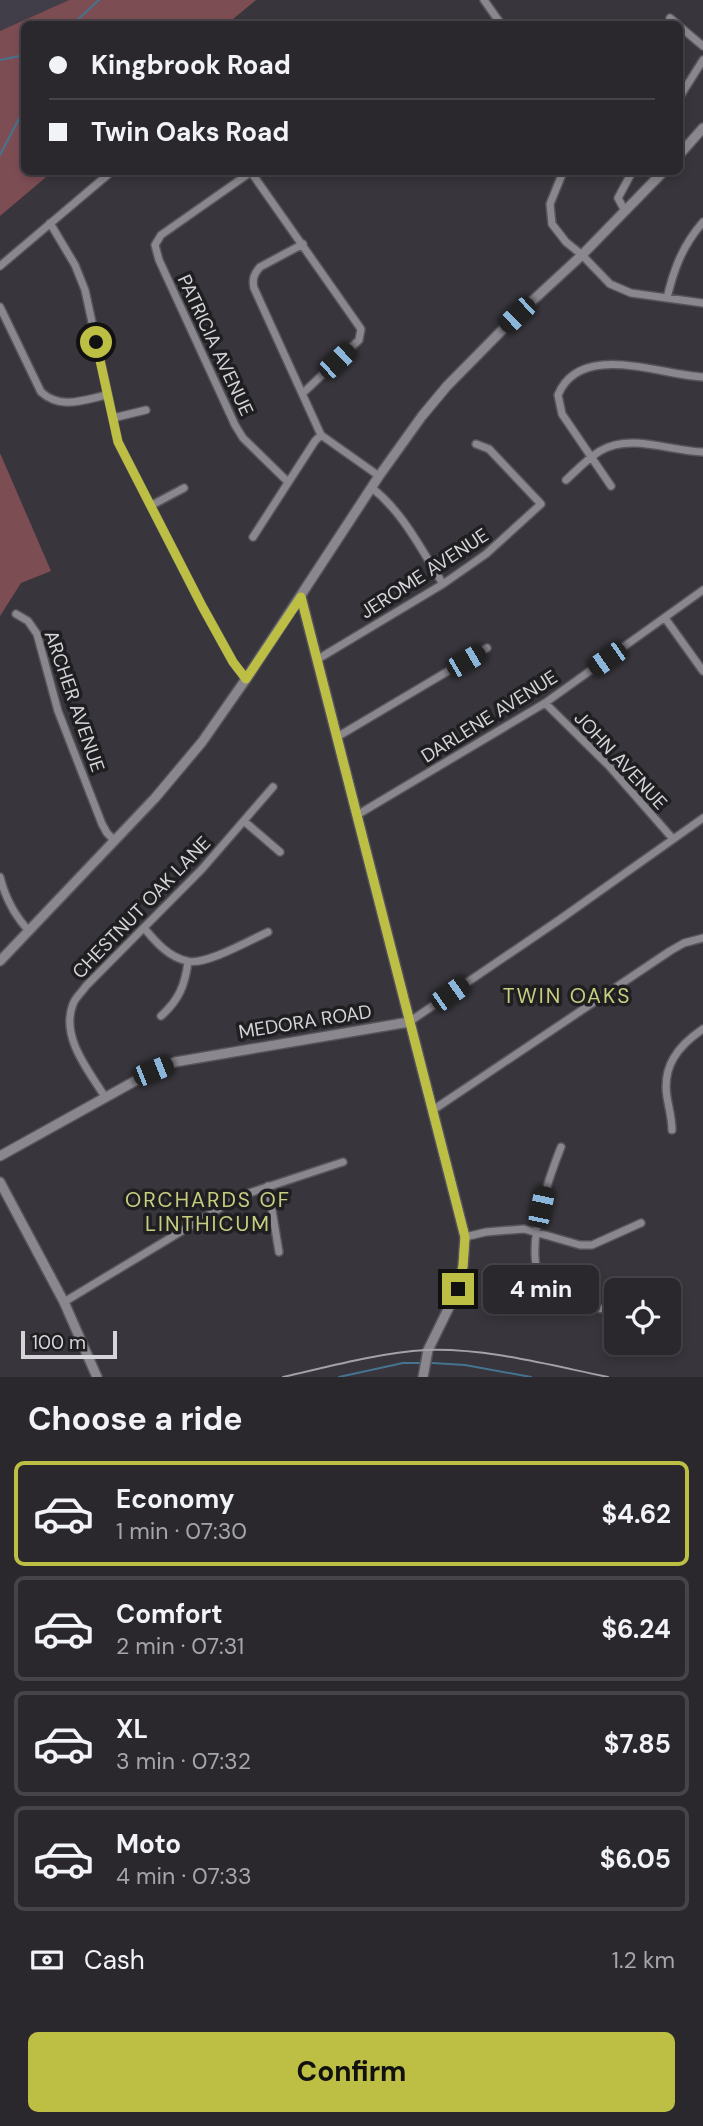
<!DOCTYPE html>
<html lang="en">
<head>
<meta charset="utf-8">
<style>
	:root { --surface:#2a282d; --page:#363439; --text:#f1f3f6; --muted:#a5a6aa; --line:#464449; --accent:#bcbf44 }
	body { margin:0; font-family:"DM Sans",sans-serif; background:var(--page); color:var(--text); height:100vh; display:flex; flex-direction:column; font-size:26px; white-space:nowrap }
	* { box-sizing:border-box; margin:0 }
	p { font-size:23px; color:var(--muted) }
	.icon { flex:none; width:38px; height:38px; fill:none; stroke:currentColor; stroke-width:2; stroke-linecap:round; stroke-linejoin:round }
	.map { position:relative; height:1377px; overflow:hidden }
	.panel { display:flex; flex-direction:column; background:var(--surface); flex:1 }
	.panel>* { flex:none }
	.banner { position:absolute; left:21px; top:21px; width:662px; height:154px; border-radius:10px; box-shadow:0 4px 10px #0003,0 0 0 2px var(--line); display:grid; align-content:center; height:154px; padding:0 28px; background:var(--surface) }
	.fabs { position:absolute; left:604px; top:1278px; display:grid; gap:14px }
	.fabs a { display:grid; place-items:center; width:77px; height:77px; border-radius:10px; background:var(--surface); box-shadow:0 4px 10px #0003,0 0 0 2px var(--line); font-size:35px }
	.scale { position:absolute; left:21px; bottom:18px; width:96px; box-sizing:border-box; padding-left:7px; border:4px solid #d5d4d8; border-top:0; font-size:19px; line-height:24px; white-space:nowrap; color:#d5d4d8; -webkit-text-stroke:5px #1f1e21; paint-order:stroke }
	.end { position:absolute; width:32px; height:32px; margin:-16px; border:9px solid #bcbf44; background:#111; box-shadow:0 0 0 4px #111 }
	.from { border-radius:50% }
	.bubble { position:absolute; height:49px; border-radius:10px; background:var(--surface); box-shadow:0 4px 10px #0003,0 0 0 2px var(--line); font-size:23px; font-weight:700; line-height:49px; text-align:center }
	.car { position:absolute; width:21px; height:42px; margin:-21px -10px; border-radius:9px; box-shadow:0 0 5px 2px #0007; background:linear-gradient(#222 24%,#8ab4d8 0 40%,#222 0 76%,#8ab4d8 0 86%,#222 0) }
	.banner b { display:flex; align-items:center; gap:24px; height:66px; font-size:26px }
	.banner b+b { border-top:2px solid var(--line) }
	.banner i { width:18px; height:18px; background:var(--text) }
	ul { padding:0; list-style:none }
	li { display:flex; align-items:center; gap:21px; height:105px; margin:0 14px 10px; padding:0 14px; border:4px solid var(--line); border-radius:10px }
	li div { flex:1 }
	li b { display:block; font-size:26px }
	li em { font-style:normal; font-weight:700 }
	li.current { border-color:var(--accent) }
	li>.icon { width:63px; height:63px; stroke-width:1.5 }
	h2 { padding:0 28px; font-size:32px; line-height:84px }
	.pay { display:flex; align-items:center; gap:18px; height:77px; padding:0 28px; font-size:26px }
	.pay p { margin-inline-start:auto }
	.action { display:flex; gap:14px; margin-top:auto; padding:14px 28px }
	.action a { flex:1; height:80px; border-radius:10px; background:var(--accent); color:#111; font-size:28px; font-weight:700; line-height:80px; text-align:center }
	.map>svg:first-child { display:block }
	.built { fill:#423e49 }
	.green { fill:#7d4d54 }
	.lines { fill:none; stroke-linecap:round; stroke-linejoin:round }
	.stream { stroke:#44748f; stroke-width:2 }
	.minor-casing { stroke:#565559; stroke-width:10 }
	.tertiary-casing { stroke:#565559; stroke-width:12 }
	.minor { stroke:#8a878e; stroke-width:7 }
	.tertiary { stroke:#8a878e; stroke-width:9 }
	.tram { stroke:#a3a2a6; stroke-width:2 }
	.route { stroke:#bcbf44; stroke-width:9 }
	.labels { text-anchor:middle; stroke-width:7; stroke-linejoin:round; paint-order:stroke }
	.street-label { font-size:19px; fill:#d5d4d8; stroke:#1f1e21 }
	.neighbourhood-label { font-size:21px; letter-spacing:2px; fill:#c9cd80; stroke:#1f1e21 }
</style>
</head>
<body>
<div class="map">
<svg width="703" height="1377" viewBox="0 0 703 1377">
	<rect width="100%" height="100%" fill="#38363c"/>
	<path class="built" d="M0 0H69L0 31Z"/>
	<path class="green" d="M69 0H256L227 24H24V172H52L0 216V31Z
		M0 453 51 571 21 583 0 616Z"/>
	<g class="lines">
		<path class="stream" d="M73 24 99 0
			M0 60 24 55
			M0 155 24 109
			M432 1363 465 1365 531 1377
			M339 1377 403 1363H420"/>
		<defs>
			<path id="minor" d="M484 0 501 24
				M670 18 677 24
				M679 26 703 46
				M679 98 703 60
				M563 172 550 204 552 224 566 242 582 255 610 284 631 293 703 303
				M625 211 618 198 632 172
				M50 223 75 265 85 290 118 442 202 606 233 662 246 679
				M303 244 260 267C254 274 252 279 254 288L321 435 379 476
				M0 266 111 172
				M667 298C674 268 683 245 703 222
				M0 307 41 392C61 410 83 400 107 395
				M113 418 146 410
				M566 480C577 470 587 459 600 451 631 433 669 451 703 452
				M288 482 243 438 235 425 159 260 155 245 161 235 251 172 361 329 359 340 303 393
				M611 486 562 414 558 395C580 341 660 375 703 377
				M372 488C403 512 422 551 443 584
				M152 505 184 488
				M253 537 315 441 321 435
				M16 614 28 621 37 634 58 711 102 824 107 833 115 841
				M665 618 703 671
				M318 659 443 584 486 554 541 504 489 449 476 444
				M545 703 609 766 673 839
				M337 737 487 648
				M357 815 545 703 703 590
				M244 821 280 852
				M0 877C5 897 15 916 29 931
				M144 928C155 941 168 957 187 961 205 966 250 940 268 932
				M161 1016C179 1000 185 985 188 962
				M409 1022 559 920 703 818
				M105 1097C89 1071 60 1037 73 1004 75 998 82 992 86 986L202 869 273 787
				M433 1110 670 951 684 943 703 938
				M672 1130C672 1119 669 1109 667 1097 662 1066 678 1046 703 1029
				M561 1147C548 1180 517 1263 549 1291 567 1306 594 1307 616 1311
				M268 1186 279 1252
				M465 1237 486 1232 524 1229 580 1245H592L641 1223
				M64 1302 240 1196 343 1162"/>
			<path id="tertiary" d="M679 155 703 128
				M301 597 465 1237 463 1266 458 1289 428 1350 423 1377
				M0 961 155 798 202 742 246 679 379 476 422 416 447 386 517 315 582 255 663 172
				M0 1156 153 1071 175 1062 409 1022
				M0 1182 64 1302 97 1377"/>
		</defs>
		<use href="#minor" class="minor-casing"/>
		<use href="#tertiary" class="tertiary-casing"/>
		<use href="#minor" class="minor"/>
		<use href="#tertiary" class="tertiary"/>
		<path class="tram" d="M283 1377C331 1366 378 1353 426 1350 487 1348 549 1365 608 1377"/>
	</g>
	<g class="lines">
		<path class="route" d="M96 342 118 442 202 606 233 662 246 679 301 597 465 1237 463 1266 458 1289"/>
	</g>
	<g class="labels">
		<g class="street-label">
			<text transform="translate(216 345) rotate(65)" y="7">PATRICIA AVENUE</text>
			<text transform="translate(424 573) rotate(-33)" y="7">JEROME AVENUE</text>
			<text transform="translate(75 701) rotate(71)" y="7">ARCHER AVENUE</text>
			<text transform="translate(489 716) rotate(-32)" y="7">DARLENE AVENUE</text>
			<text transform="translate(621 760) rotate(47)" y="7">JOHN AVENUE</text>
			<text transform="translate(141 907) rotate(-46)" y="7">CHESTNUT OAK LANE</text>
			<text transform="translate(305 1021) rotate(-9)" y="7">MEDORA ROAD</text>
		</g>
		<g class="neighbourhood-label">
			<text x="567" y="1003">TWIN OAKS</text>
			<text x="208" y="1207">ORCHARDS OF<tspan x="208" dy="24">LINTHICUM</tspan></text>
		</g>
	</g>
</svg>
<div class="fabs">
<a><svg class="icon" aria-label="locate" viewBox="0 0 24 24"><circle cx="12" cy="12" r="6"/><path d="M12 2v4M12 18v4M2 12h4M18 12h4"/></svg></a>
</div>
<div class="scale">100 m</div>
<i class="end from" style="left:96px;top:342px"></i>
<i class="end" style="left:458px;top:1289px"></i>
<div class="bubble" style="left:483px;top:1265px;width:116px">4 min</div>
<i class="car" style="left:517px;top:315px;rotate:226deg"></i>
<i class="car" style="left:337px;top:361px;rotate:47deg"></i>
<i class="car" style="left:607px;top:659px;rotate:235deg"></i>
<i class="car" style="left:466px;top:661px;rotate:60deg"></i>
<i class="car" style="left:450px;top:994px;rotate:55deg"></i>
<i class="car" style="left:153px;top:1071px;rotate:68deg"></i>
<i class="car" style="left:541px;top:1207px;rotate:12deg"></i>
<div class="banner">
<b><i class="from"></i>Kingbrook Road</b>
<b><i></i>Twin Oaks Road</b>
</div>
</div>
<section class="panel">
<h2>Choose a ride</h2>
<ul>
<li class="current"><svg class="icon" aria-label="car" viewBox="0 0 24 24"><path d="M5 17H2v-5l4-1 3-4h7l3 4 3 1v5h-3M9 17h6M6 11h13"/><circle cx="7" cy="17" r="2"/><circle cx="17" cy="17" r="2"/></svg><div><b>Economy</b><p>1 min · 07:30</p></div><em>$4.62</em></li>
<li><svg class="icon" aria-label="car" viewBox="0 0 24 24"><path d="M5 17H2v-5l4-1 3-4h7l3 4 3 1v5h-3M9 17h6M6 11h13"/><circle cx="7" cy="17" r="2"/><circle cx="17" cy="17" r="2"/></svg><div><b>Comfort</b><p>2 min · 07:31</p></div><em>$6.24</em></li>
<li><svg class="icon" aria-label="car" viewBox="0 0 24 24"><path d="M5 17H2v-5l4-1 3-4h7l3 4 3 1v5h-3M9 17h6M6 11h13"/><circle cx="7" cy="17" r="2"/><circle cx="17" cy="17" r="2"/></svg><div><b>XL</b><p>3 min · 07:32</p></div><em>$7.85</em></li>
<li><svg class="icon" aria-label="car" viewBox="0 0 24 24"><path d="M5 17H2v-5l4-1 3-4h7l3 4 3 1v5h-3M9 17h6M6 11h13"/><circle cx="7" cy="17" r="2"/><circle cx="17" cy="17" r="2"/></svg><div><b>Moto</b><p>4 min · 07:33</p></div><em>$6.05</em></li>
</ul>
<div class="pay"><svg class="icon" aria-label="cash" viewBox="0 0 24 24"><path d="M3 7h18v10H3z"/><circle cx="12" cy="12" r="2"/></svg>Cash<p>1.2 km</p></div>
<div class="action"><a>Confirm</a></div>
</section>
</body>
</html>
